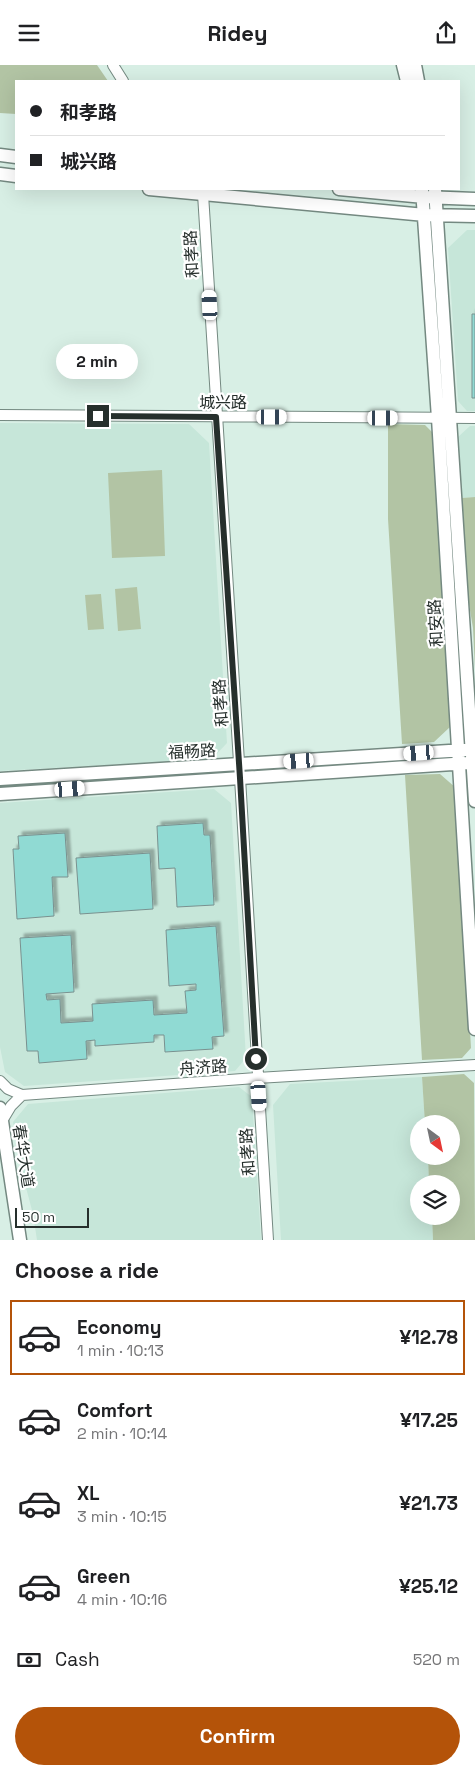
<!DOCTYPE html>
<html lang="en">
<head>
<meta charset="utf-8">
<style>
	:root { --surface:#fff; --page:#f6f6f6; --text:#202124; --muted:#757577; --line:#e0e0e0; --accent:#b45309 }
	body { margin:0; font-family:"Space Grotesk","Noto Sans SC",sans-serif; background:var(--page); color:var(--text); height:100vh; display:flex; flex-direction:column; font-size:19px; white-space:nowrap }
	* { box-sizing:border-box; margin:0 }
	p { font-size:16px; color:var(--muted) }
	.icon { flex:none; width:28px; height:28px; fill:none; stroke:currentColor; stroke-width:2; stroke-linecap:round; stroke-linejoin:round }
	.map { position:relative; height:1175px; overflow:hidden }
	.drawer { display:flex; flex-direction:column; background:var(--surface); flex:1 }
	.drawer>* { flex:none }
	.banner { position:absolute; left:15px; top:15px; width:445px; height:110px; border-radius:0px; box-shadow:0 5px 20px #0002; display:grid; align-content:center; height:110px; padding:0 15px; background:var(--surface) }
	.needle { width:32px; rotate:147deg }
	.tools { position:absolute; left:410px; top:1050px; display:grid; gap:10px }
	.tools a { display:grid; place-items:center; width:50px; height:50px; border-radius:50%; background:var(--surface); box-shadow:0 5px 20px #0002; font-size:25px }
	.scale { position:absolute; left:15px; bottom:12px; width:74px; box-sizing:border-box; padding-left:5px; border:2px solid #262f2c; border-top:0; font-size:14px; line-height:18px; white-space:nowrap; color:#262f2c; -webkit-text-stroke:4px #fff; paint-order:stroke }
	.end { position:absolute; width:22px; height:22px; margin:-11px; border:6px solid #262f2c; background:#fff; box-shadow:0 0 0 2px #fff }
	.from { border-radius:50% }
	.bubble { position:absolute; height:35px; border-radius:18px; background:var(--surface); box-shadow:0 5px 20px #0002; font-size:16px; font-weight:800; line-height:35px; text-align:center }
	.car { position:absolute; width:15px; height:30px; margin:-15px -8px; border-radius:6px; box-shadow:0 0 4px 1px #0007; background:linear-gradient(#fff 24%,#345 0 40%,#fff 0 76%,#345 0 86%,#fff 0) }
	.banner b { display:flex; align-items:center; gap:18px; height:48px; font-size:19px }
	.banner b+b { border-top:1px solid var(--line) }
	.banner i { width:12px; height:12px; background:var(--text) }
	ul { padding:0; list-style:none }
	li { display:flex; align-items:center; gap:15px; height:75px; margin:0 10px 8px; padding:0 5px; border:2px solid transparent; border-radius:0px }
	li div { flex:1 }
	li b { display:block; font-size:19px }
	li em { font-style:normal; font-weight:800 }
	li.active { border-color:var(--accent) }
	li>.icon { width:45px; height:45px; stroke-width:1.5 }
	h2 { padding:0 15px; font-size:22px; line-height:60px }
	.pay { display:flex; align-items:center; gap:12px; height:55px; padding:0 15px; font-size:19px }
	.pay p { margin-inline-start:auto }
	.primary-button { display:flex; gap:10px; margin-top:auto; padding:10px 15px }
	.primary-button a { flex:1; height:58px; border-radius:30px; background:var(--accent); color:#fff; font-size:20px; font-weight:800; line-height:58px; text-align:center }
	header { display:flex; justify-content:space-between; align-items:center; height:65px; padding:0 15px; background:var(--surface); font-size:22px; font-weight:800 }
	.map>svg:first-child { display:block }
	.built { fill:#c6e6d9 }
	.green { fill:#b2c4a4 }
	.building { fill:#90dad3; stroke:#79918f; filter:url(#shadow) }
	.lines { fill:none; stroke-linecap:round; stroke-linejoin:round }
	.minor-casing { stroke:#748981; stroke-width:12 }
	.major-casing { stroke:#748981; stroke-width:15 }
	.minor { stroke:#fff; stroke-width:10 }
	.major { stroke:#fff; stroke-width:12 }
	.route { stroke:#262f2c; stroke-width:6 }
	.labels { text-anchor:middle; stroke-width:4.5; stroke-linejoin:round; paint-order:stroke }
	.street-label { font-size:16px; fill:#262f2c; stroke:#fff }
</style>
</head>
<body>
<header><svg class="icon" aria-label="menu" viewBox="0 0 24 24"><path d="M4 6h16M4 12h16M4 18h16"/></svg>Ridey<svg class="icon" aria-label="share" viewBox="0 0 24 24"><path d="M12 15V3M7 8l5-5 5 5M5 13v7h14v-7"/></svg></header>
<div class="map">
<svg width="475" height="1175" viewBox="0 0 475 1175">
	<defs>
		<filter id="shadow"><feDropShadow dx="4" dy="-4" stdDeviation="1" flood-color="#0004"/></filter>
	</defs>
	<rect width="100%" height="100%" fill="#d8efe5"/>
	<path class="built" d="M467 165H475V346H467L458 336 448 183Z
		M0 358 189 359 209 378 227 678 212 694 0 706Z
		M470 361H475V432L462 433 458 372Z
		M214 724 231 738 246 993 235 1006 24 1021 5 1007 0 982V738Z
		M422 1012 425 1059H419V1091H428L429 1119H419V1151H432L433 1175H281L273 1040 290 1019Z
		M239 1022 252 1032 261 1175H37L33 1149 20 1100 13 1057 28 1039Z"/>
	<path class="green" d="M0 0H97L108 16H16V49L0 48Z
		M388 359 425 360 435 370 450 662 434 677 402 679 388 454Z
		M162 405 165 491 112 493 108 408Z
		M475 432V604L473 563 468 533 462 433Z
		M137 522 141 564 118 566 115 524Z
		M101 529 104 564 88 565 85 530Z
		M440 709 456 723 471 983 462 993 422 995 405 710Z
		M464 1009 474 1018 475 1175H433L432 1151H451V1119H429L428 1091H451V1059H425L422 1012Z"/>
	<path class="building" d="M472 249H475V333H472Z
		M203 758 204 770H210L214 840 177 842 175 803 159 804 157 761Z
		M65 768 68 812H52L54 851 17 854 13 784H19L18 771Z
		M150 788 153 844 80 849 76 793Z
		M216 861 224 971 212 972 213 984 165 987 164 970H154V977L95 981V975L86 976 87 994 39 998 38 986H27L20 873 71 870 74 927 46 929 47 935 60 934 61 958 93 956 92 939 153 935 154 950 187 948 185 926 196 925V919L169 921 166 865Z"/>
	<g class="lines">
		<defs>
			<path id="minor" d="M113 0 123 16
				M203 129 240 713 268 1175
				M0 350 475 353
				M0 1016 8 1024 22 1030 257 1013 475 1000
				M2 1056 11 1041 22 1030"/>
			<path id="major" d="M403 0 407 16
				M415 0 418 16
				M0 90 16 92
				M0 109 16 111
				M149 124 425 150 475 151
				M339 124 424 132 475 134
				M422 124 438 353 475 964
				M435 124 475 736
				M0 714 465 685
				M0 729 468 698
				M0 1043 20 1175"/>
		</defs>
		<use href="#minor" class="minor-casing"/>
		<use href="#major" class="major-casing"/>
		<use href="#minor" class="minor"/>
		<use href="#major" class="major"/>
	</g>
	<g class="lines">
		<path class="route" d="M98 351 216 352 240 713 256 994"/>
	</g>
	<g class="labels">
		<g class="street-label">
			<text transform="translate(191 189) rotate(-93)" y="6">和孝路</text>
			<text x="223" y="343">城兴路</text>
			<text transform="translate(435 558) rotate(-93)" y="6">和安路</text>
			<text transform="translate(220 638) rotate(-94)" y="6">和孝路</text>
			<text transform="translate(192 686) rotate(-3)" y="6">福畅路</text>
			<text transform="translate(203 1002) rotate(-4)" y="6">舟济路</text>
			<text transform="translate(247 1087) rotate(-94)" y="6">和孝路</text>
			<text transform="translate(24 1091) rotate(81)" y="6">春华大道</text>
		</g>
	</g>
</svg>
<div class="tools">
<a><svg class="needle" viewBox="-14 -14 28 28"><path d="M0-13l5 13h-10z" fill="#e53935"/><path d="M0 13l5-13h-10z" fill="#757577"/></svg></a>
<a><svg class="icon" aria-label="layers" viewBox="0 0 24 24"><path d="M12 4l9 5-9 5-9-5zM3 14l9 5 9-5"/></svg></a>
</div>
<div class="scale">50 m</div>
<i class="end from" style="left:256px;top:994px"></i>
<i class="end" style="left:98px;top:351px"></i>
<div class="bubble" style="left:56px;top:279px;width:82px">2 min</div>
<i class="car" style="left:210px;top:240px;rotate:357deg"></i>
<i class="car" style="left:272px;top:352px;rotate:90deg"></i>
<i class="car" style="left:383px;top:353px;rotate:90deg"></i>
<i class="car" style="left:419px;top:688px;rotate:266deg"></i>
<i class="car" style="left:299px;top:696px;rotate:266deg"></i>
<i class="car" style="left:70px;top:724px;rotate:86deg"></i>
<i class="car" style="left:259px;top:1031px;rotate:176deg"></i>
<div class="banner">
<b><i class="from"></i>和孝路</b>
<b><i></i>城兴路</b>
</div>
</div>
<section class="drawer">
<h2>Choose a ride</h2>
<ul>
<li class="active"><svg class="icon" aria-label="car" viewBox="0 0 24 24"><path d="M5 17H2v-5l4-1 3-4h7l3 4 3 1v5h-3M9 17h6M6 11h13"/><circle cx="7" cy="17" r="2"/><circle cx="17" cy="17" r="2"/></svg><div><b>Economy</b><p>1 min · 10:13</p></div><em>¥12.78</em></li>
<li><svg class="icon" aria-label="car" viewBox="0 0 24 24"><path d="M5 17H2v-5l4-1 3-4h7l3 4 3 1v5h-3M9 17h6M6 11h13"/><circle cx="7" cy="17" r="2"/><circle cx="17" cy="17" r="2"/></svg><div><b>Comfort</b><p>2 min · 10:14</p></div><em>¥17.25</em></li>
<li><svg class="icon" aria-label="car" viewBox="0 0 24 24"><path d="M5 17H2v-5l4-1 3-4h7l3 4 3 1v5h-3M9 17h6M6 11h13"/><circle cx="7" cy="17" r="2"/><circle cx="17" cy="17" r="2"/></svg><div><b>XL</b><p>3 min · 10:15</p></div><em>¥21.73</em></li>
<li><svg class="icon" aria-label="car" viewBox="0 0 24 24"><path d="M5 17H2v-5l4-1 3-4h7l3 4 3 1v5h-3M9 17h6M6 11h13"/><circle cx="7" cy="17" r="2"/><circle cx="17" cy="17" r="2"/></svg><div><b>Green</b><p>4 min · 10:16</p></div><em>¥25.12</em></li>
</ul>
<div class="pay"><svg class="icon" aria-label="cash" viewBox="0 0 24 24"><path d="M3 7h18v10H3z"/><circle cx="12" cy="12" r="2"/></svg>Cash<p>520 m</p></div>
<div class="primary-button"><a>Confirm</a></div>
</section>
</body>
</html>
